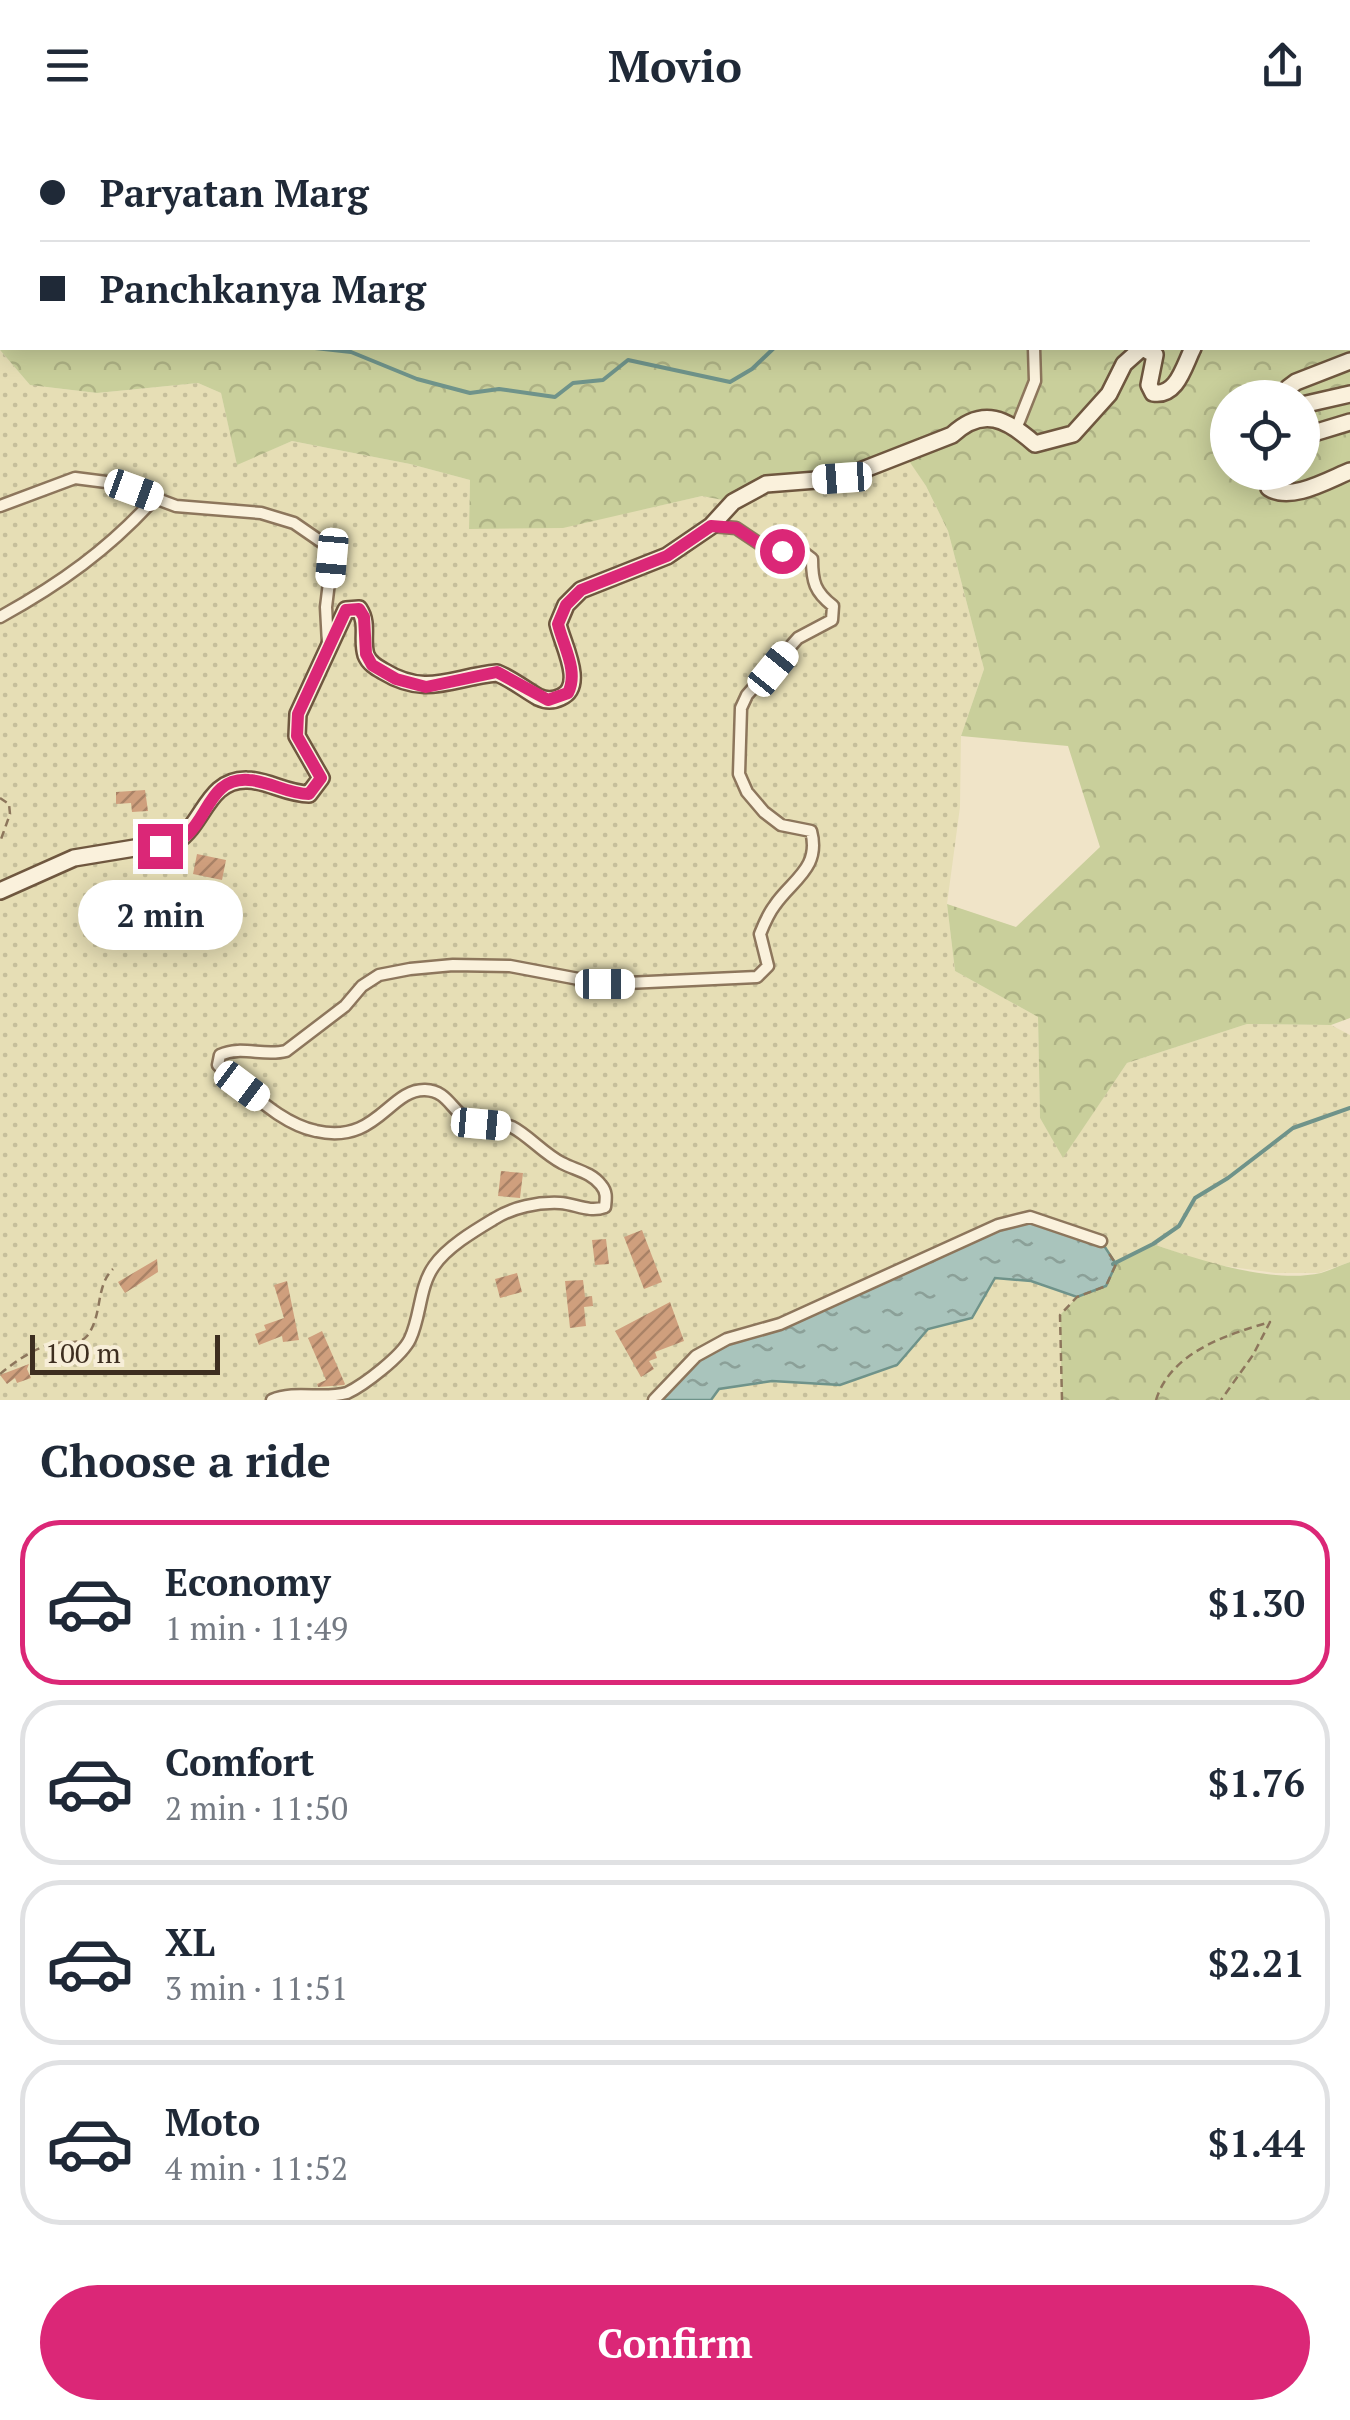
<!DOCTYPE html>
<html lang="en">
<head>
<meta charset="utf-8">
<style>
	:root { --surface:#fff; --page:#f6f6f7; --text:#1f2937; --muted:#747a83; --line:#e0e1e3; --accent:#db2777 }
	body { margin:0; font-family:"PT Serif",serif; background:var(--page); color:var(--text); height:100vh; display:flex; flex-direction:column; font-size:38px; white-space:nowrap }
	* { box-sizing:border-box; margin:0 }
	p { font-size:32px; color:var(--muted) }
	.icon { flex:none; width:55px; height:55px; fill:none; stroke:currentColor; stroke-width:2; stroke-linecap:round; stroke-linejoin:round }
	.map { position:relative; height:1270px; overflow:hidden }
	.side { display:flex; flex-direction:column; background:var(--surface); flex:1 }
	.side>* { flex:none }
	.hud { position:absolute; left:0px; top:0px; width:1350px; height:220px; box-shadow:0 5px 25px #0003; display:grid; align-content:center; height:220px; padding:0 40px; background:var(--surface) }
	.fabs { position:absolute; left:1210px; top:250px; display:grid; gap:20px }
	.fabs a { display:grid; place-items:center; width:110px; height:110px; border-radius:50%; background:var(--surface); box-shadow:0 5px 25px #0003; font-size:50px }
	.scale { position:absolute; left:30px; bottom:25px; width:190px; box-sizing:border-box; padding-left:10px; border:5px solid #3d2e20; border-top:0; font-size:28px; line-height:35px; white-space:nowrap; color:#3d2e20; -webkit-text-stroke:8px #f7eed8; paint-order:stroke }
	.end { position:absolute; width:45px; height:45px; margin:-22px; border:12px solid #db2777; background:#fff; box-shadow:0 0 0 5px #fff }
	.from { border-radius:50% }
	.bubble { position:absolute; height:70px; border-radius:35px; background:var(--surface); box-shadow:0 5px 25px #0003; font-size:32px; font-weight:800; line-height:70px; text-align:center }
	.car { position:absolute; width:30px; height:60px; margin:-30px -15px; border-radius:12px; box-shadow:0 0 8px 2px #0007; background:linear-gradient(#fff 24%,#345 0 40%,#fff 0 76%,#345 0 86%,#fff 0) }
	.hud b { display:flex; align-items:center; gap:35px; height:95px; font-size:38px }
	.hud b+b { border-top:2px solid var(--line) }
	.hud i { width:25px; height:25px; background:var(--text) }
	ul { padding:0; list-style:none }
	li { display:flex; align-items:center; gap:30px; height:165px; margin:0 20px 15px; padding:0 20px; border:5px solid var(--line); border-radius:40px }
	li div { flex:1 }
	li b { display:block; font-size:38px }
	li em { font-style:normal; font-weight:800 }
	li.current { border-color:var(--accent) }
	li>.icon { width:90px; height:90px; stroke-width:1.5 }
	h2 { padding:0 40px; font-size:45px; line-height:120px }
	.action { display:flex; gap:20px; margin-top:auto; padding:20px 40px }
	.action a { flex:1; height:115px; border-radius:60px; background:var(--accent); color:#fff; font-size:40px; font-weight:800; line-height:115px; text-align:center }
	header { display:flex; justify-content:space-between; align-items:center; height:130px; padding:0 40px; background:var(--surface); font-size:45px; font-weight:800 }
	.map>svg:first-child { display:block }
	.farmland { fill:url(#farmland-dots) }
	.forest { fill:url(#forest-crowns); fill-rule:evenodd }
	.water { fill:url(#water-ripples); stroke:#6f938a; stroke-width:2.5 }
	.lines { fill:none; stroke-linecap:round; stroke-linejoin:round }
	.stream { stroke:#6f938a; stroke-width:4 }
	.building { fill:url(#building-hatch) }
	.street-casing { stroke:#8d765c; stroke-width:15 }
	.secondary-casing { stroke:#6f573f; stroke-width:20 }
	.path { stroke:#8d765c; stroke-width:2.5; stroke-dasharray:8 5; stroke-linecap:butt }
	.street { stroke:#faf1dc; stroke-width:10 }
	.secondary { stroke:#faf1dc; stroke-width:15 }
	.route { stroke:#db2777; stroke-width:12 }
</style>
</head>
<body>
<header><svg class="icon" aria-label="menu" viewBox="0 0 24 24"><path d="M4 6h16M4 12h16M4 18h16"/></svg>Movio<svg class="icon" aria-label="share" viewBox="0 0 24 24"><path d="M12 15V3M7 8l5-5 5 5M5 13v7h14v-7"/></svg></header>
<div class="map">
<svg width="1350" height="1270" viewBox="0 0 1350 1270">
	<defs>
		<pattern id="farmland-dots" width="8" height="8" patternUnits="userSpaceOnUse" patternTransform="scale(2.5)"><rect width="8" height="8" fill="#e6deb5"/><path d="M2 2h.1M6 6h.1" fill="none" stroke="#c6bf9b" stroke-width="1.8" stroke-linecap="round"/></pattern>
		<pattern id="forest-crowns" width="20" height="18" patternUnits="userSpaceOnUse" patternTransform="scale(2.5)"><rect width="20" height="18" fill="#c9cf9b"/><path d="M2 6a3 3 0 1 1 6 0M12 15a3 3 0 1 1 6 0" fill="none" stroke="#aeb285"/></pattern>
		<pattern id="water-ripples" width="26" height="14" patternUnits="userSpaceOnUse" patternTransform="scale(2.5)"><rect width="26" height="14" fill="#a9c4bc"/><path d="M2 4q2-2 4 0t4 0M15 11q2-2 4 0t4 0" fill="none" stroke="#8ba098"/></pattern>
		<pattern id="building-hatch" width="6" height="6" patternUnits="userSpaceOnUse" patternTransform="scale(2.5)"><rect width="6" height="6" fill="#cf9f7d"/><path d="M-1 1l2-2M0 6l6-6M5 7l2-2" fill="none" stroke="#a98266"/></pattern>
	</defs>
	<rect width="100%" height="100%" fill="#f0e4c8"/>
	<path class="farmland" d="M0 220 30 255 97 263 198 253 221 263 237 334 292 311 410 334 470 350 469 398 645 379 702 366 733 372 766 354 905 324 926 356 948 401 984 539 961 606 960 677 947 774 955 841 1038 887 1040 988 1063 1027 1127 933 1247 894 1331 895 1350 905V1132L1319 1143H1275L1210 1134 1153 1114 1116 1134 1101 1111 1030 1087 654 1270H0Z
		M995 1148 1031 1151 1077 1167 1060 1185 1062 1270H711L719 1259 772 1251H802L897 1235 928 1199 972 1188Z"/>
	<path class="forest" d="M0 0H1350V888L1331 895 1247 894 1127 933 1063 1028 1040 988 1038 887 955 841 947 774 1016 797 1100 717 1068 616 961 606 984 539 948 401 926 356 905 325 842 348 766 354 733 372 702 366 563 398 469 399 470 350 410 334 292 311 237 335 221 263 198 253 97 263 30 255 0 220ZM2 2H1348V218H2ZM1228 268H1302V342H1228Z
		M1153 1114C1199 1130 1272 1154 1321 1143 1331 1140 1341 1135 1350 1132V1270H1062L1060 1185 1077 1167 1105 1156 1116 1134Z"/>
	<path class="water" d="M1030 1087 1101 1111 1116 1134 1106 1156 1077 1167 1031 1151 995 1148 972 1188 928 1199 897 1235 840 1255 772 1251 719 1259 711 1270H654L696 1226Z"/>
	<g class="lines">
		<path class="stream" d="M962 0 963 2
			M1081 2 1084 0
			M0 134 2 131
			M315 218 351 222 417 249 470 263 499 259 555 267 573 253 603 250 628 230 730 252 752 239 774 218
			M1113 1134 1153 1114 1179 1096 1195 1068 1228 1048 1293 998 1350 978"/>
	</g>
	<path class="building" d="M145 660 148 681 132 682 131 673 116 674V662Z
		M197 724 226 730 222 750 193 744Z
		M501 1041 523 1043 520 1068 498 1066Z
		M642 1100 662 1152 644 1159 624 1107Z
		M606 1109 609 1134 595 1135 592 1110Z
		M157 1129 158 1142 125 1163 118 1152Z
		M517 1143 522 1162 500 1168 495 1149Z
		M583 1150 585 1167 592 1166 593 1176 584 1177 586 1196 570 1198 565 1151Z
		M287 1151 299 1210 283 1212 282 1206 259 1215 255 1204 266 1200 264 1195 284 1188 274 1155Z
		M670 1172 684 1211 655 1222 657 1228 649 1231 654 1239 641 1247 615 1201Z
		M322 1201 345 1254 344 1255 318 1257 317 1254 326 1250 308 1208Z
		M29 1234 27 1239 31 1248 17 1253 15 1248 7 1254 0 1245Z"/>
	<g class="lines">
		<defs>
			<path id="street" d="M1125 2 1129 0
				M1016 299 1035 251 1034 218
				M0 376 75 348 114 353 176 376 261 383 294 393 323 413 332 428 326 477 328 514
				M0 487C60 454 109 419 155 368
				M272 1270C295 1260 323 1270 347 1263 364 1255 402 1226 410 1209 421 1186 419 1157 434 1136 447 1117 474 1101 494 1089 513 1077 538 1072 560 1073 576 1074 589 1083 605 1077 606 1068 607 1062 601 1055 591 1042 575 1040 562 1033 544 1024 528 1005 512 997 499 991 481 997 467 989 450 979 448 961 425 960 389 959 377 1015 316 1001 282 994 253 964 226 943L218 935 220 925C241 915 264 927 286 921L345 876 362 856 379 845 410 839 453 835 510 836 605 854 757 847 768 836 760 804C764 794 768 784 775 775 792 750 821 738 811 701L781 695 764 682 747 662 739 644 741 578 747 565 798 508 832 490 833 476C815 462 812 452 812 429L799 419 769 420 736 398 711 396
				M654 1270 696 1226 727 1209 780 1194 998 1095 1030 1087 1101 1111"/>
			<path id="secondary" d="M1348 164 1350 163
				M1143 218 1155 225 1149 255 1153 263C1177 267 1184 236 1193 218
				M1288 268V258L1296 252 1350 231
				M1302 275 1350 264
				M1302 310 1317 302 1350 292
				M1269 342V358C1291 372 1328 350 1350 341
				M0 761 74 728 177 711C204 693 208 649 247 650 267 650 287 664 309 664L321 648 297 606 298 584 346 480 359 479C369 494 361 509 366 525 369 533 376 537 383 541 427 568 452 547 497 543 512 549 524 559 538 567 546 571 553 571 561 567 586 556 562 513 558 494L566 475 581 460 667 426 711 396 733 372 766 354 842 348 952 305C983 276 1007 289 1035 314L1073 304 1109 264 1124 234 1142 218"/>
		</defs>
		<use href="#street" class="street-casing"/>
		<use href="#secondary" class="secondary-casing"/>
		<path class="path" d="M0 668 9 674 10 684 0 712
			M0 1244C16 1231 35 1217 57 1213 67 1211 80 1215 87 1206 103 1186 95 1156 113 1139
			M1062 1270 1060 1185 1077 1167 1106 1156 1116 1134 1108 1122
			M1156 1270C1171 1222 1226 1205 1270 1192L1253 1225 1221 1270"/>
		<use href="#street" class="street"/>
		<use href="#secondary" class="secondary"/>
	</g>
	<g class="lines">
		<path class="route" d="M160 716C169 713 180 711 188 704 209 684 212 647 249 650 269 651 288 664 309 664L321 648 297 606 298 584 346 480 359 479 364 487 366 524 372 535 396 549 426 557 497 542 548 570 568 563C579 541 563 516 558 494L566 475 581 460 667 426 711 396 736 398 769 420 782 421"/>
	</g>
</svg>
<div class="fabs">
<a><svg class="icon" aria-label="locate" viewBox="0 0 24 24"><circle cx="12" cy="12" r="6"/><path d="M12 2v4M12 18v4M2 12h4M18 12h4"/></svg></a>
</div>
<div class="scale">100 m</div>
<i class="end from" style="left:782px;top:421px"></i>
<i class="end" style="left:160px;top:716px"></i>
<div class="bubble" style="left:78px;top:750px;width:165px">2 min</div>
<i class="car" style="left:842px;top:348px;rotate:266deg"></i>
<i class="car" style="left:134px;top:360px;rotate:110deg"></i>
<i class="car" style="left:332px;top:428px;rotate:185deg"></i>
<i class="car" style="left:773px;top:539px;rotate:39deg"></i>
<i class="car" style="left:605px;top:854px;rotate:90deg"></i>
<i class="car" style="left:242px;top:956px;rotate:127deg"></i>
<i class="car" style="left:481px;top:994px;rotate:95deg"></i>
<div class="hud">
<b><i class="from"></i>Paryatan Marg</b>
<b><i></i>Panchkanya Marg</b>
</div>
</div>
<section class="side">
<h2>Choose a ride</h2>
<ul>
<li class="current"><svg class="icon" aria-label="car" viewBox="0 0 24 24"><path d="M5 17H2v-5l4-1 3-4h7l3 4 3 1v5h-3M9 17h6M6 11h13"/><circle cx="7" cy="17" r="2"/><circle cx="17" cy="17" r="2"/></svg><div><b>Economy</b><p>1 min · 11:49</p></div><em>$1.30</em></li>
<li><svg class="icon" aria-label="car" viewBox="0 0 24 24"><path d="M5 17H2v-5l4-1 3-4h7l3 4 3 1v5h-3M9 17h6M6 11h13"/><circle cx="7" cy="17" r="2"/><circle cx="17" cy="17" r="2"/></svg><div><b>Comfort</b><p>2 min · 11:50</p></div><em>$1.76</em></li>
<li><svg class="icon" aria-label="car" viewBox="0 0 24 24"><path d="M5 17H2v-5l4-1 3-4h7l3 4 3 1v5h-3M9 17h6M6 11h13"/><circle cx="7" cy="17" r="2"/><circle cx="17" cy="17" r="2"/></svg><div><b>XL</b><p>3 min · 11:51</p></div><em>$2.21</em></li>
<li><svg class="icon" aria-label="car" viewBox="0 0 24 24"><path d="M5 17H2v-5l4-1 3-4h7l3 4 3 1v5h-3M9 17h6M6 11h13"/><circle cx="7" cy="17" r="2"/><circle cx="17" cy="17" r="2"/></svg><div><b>Moto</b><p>4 min · 11:52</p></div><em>$1.44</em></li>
</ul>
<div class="action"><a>Confirm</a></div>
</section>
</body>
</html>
